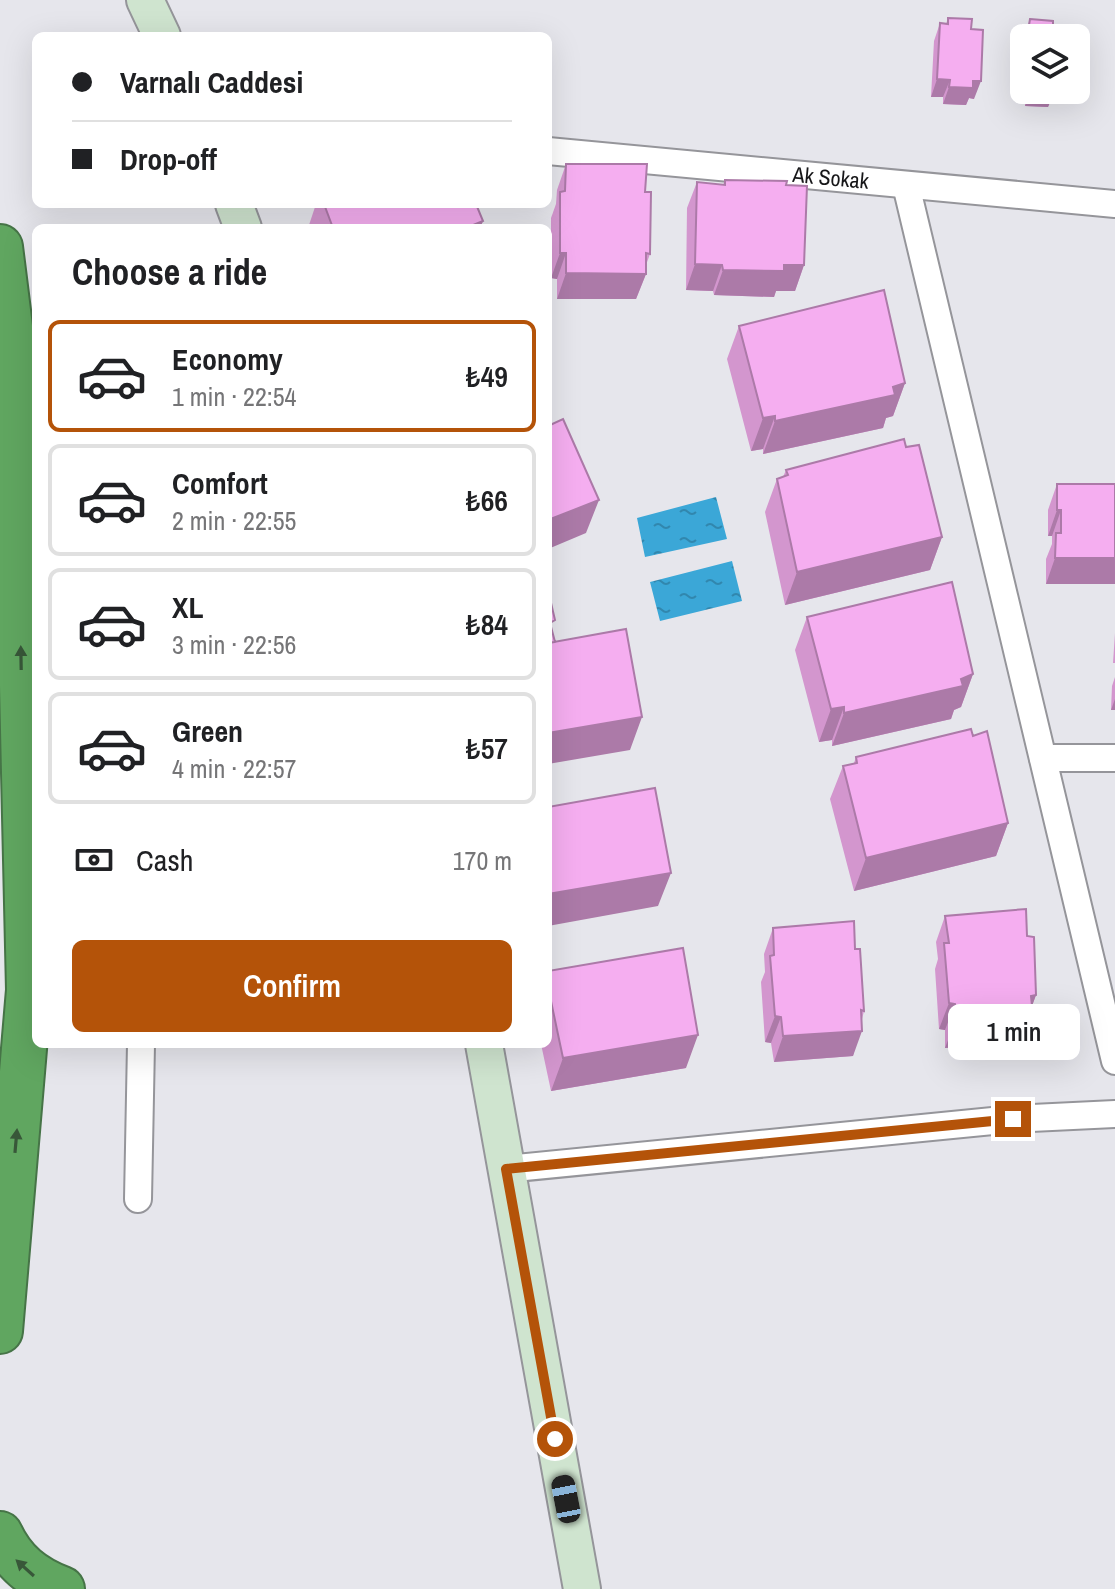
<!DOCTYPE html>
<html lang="en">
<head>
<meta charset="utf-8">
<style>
	:root { --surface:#fff; --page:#f6f6f6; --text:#202124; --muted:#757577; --line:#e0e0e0; --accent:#b45309 }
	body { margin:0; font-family:"Archivo Narrow",sans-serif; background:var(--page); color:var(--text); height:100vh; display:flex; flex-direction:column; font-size:30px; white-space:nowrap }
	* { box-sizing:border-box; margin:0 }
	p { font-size:26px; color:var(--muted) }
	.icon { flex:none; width:44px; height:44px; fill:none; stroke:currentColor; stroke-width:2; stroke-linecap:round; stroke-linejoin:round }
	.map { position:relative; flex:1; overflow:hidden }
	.side { position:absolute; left:32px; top:224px; width:520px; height:824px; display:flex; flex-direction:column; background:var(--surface); border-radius:12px; box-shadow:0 8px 32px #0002 }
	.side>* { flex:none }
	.guide { position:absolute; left:32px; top:32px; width:520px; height:176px; border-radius:12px; box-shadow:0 8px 32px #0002; display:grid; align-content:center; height:176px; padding:0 40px; background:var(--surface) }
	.buttons { position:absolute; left:1010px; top:24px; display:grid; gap:16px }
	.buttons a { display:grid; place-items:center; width:80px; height:80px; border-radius:12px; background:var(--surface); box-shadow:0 8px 32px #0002; font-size:40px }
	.end { position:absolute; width:36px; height:36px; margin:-18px; border:10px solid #b45309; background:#fff; box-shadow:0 0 0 4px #fff }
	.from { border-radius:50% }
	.bubble { position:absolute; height:56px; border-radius:12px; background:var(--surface); box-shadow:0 8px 32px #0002; font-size:26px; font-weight:600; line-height:56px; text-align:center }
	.car { position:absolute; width:24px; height:48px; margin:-24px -12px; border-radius:10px; box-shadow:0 0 6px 2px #0007; background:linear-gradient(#222 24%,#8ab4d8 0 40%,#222 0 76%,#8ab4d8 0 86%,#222 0) }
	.guide b { display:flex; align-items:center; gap:28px; height:76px; font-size:30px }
	.guide b+b { border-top:2px solid var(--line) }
	.guide i { width:20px; height:20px; background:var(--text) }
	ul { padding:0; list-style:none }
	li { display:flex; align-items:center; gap:24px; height:112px; margin:0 16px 12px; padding:0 24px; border:4px solid var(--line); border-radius:12px }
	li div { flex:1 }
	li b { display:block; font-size:30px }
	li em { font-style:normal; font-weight:600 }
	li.active { border-color:var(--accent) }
	li>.icon { width:72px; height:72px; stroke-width:1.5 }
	h2 { padding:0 40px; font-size:36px; line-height:96px }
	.pay { display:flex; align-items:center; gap:20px; height:88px; padding:0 40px; font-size:30px }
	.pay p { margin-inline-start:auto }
	.cta { display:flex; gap:16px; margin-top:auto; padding:16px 40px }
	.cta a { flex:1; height:92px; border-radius:12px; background:var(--accent); color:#fff; font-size:32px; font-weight:600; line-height:92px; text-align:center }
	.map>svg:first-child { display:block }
	.water { fill:url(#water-ripples) }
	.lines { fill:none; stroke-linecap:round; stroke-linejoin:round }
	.street-casing { stroke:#95959a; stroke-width:30 }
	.secondary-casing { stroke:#95959a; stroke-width:40 }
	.highway-casing { stroke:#467447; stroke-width:48 }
	.street { stroke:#fff; stroke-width:26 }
	.secondary { stroke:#cfe4cf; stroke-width:36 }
	.highway { stroke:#60a660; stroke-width:44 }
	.wall { fill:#d396ce }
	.shaded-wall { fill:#ac7aa8 }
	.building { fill:#f5aef0; stroke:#ac7aa8; stroke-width:2 }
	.oneway { fill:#385739 }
	.route { stroke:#b45309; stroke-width:10 }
	.labels { text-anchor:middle; stroke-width:8; stroke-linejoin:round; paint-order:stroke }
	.street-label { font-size:22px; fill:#171719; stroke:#fff }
</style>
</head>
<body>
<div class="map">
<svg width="1115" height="1589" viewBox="0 0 1115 1589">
	<defs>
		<pattern id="water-ripples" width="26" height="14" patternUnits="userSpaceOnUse" patternTransform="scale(2)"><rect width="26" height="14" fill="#3ba7d7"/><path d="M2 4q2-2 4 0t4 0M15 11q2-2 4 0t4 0" fill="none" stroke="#3187ae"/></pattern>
	</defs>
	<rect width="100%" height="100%" fill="#e6e6ec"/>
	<path class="water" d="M716 497 727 539 645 557 637 518Z
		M732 561 742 601 660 621 650 582Z"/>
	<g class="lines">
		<defs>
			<g id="street">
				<path id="s1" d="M548 151 1115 204"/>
				<path d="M906 185 1115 1061"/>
				<path d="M1043 758H1115"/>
				<path d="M506 1169 1013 1119 1115 1114"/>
				<path d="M138 1199 141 1044"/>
			</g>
			<path id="secondary" d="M145 0 162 36
				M234 204 243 228
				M484 1044 582 1589"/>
			<path id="highway" d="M0 247 11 335 20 599 29 990 0 1331
				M0 1534C13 1562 33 1578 62 1589"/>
		</defs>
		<use href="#street" class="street-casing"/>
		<use href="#secondary" class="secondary-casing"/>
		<use href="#highway" class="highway-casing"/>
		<use href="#street" class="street"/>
		<use href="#secondary" class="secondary"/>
		<use href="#highway" class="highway"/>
	</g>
	<path class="wall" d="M948 18 971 29 974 99 969 98 966 105 943 104V97H931L934 41 940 23 946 24Z
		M1030 19 1024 90H1060L1056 100H1051L1048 107 1025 106V99L1013 98 1016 43 1022 25H1028Z
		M566 164 650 254 646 265V274L636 299H557V279L551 278V218L556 204 557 190Z
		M725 180 786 185 804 265 795 291H776L774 297 714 295 713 291 686 290 687 208 697 182 723 185Z
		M316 204H476L483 221 480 228H308Z
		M739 326 905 383 893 416 886 418 883 428 763 454V449L751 451 727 359Z
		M906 447 942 537 930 570 785 605 765 512 777 479 783 477 786 470Z
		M1057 484H1115V584H1046V559L1052 544V536H1048V510Z
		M807 617 973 674 961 707 954 710 951 719 832 746V740L819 742 795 650Z
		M1115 633V663H1113Z
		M1115 677V710H1111L1112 686Z
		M856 757 1008 823 996 856 854 891 830 799 843 766 854 763Z
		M945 916 1027 936 1036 995 1032 1006 1024 1042 945 1048V1030L939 1029 935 969 938 959 936 942Z
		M773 928 855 949 864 1011 853 1056 774 1062 771 1043 765 1042 761 982 765 972 764 954Z
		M548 971 686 1068 551 1091 541 1044H548Z"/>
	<path class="shaded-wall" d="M937 79 950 80 943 97H931Z
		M973 81H981L974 99 969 98 966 105 943 104 949 87Z
		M1019 81H1024V90H1028L1025 99 1013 98Z
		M1031 90H1060L1056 100H1051L1048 107 1025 106Z
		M483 221 480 228H466Z
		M560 253H566L557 279 551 278Z
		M695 264 722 265 713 291 686 290Z
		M784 265H804L795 291H776L774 297 714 295 723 270Z
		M566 273 646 274 636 299H557Z
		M905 383 893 416 886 418 883 428 763 454 775 421Z
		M775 416 763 449 751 451 763 418Z
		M599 500 586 533 548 549V520Z
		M1057 510H1061L1052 536H1048Z
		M942 537 930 570 785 605 797 572Z
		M1055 558H1115V584H1046Z
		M973 674 961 707 954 710 951 719 832 746 844 713Z
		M1115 699V710H1111Z
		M844 707 832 740 819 742 831 709Z
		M642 717 630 750 548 764V733Z
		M1008 823 996 856 854 891 866 858Z
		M671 873 658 906 548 926V894Z
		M1036 995 1028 1017 1033 1016 1024 1042 945 1048 955 1022Z
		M949 1003 955 1004 945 1030 939 1029Z
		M775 1016 781 1017 771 1043 765 1042Z
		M862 1031 853 1056 774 1062 783 1036Z
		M698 1035 686 1068 551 1091 563 1058Z"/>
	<path class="building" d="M948 18 972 19 971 29 983 30 981 81H973V88L949 87 950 80 937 79 940 23 948 24Z
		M1030 19 1053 21V31H1065V38H1024V81H1019L1022 25H1029Z
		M566 164H647L645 192H651L650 254 646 253V274L566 273V253H560V192L565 191Z
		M725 180 787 181 786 185 807 186 804 265H784V271L723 270 722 265 695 264 697 182 725 185Z
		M324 204H476L483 221 466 228H333Z
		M884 290 905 383 893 387 895 395 775 421V416L763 418 739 326Z
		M563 419 599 500 548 520V426Z
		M904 439 906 447 919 445 942 537 797 572 777 479 788 475 786 470Z
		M1057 484H1115V558H1055L1056 533H1061V510H1057Z
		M952 582 973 674 961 679 963 686 844 713V707L831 709 807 617Z
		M548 590 555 620 550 623 555 642 548 643Z
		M626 629 642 717 548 733V643Z
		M971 729 973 736 987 731 1008 823 866 858 843 766 857 763 856 757Z
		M655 788 671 873 548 894V807Z
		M1026 909 1027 936 1034 937 1036 995 1031 996 1033 1016 955 1022V1004L949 1003 944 943H949L945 916Z
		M854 921 855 949H860L864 1011 861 1010 862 1031 783 1036 781 1017 775 1016 770 956 774 955 773 928Z
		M683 948 698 1035 563 1058 548 987V971Z"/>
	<defs><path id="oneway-solid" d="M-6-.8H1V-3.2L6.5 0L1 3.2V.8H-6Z" transform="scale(2)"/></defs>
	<g class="oneway">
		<use href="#oneway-solid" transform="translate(21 658) rotate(-91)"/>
		<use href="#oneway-solid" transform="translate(16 1141) rotate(-85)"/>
		<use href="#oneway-solid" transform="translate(25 1568) rotate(-138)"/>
	</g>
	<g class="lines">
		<path class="route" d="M555 1439 506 1169 1013 1119"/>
	</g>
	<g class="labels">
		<g class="street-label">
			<text dy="8" stroke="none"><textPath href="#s1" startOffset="284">Ak Sokak</textPath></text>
		</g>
	</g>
</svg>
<div class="buttons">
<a><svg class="icon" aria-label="layers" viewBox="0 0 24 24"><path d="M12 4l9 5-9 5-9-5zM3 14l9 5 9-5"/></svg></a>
</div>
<i class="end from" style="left:555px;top:1439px"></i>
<i class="end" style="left:1013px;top:1119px"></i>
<div class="bubble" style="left:948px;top:1004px;width:132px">1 min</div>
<i class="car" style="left:566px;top:1499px;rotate:349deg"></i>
<div class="guide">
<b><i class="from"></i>Varnalı Caddesi</b>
<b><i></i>Drop-off</b>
</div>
<section class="side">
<h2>Choose a ride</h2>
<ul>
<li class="active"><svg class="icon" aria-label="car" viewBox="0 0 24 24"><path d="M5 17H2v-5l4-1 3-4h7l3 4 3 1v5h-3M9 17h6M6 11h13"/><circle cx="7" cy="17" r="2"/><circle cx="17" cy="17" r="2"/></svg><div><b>Economy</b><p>1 min · 22:54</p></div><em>₺49</em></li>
<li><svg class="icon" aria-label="car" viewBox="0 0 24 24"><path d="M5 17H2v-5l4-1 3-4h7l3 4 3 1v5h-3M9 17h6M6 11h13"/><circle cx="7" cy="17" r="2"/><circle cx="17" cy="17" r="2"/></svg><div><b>Comfort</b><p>2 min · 22:55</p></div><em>₺66</em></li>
<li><svg class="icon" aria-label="car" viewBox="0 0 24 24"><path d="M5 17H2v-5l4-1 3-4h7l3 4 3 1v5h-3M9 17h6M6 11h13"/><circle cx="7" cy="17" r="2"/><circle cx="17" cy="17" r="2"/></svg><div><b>XL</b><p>3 min · 22:56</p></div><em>₺84</em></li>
<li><svg class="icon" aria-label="car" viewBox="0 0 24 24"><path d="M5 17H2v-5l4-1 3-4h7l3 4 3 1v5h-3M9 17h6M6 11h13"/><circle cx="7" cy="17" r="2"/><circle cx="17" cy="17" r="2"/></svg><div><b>Green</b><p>4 min · 22:57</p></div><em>₺57</em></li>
</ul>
<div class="pay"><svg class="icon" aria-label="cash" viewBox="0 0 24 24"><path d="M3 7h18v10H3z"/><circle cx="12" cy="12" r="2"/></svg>Cash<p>170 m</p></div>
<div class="cta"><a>Confirm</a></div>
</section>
</div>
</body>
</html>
